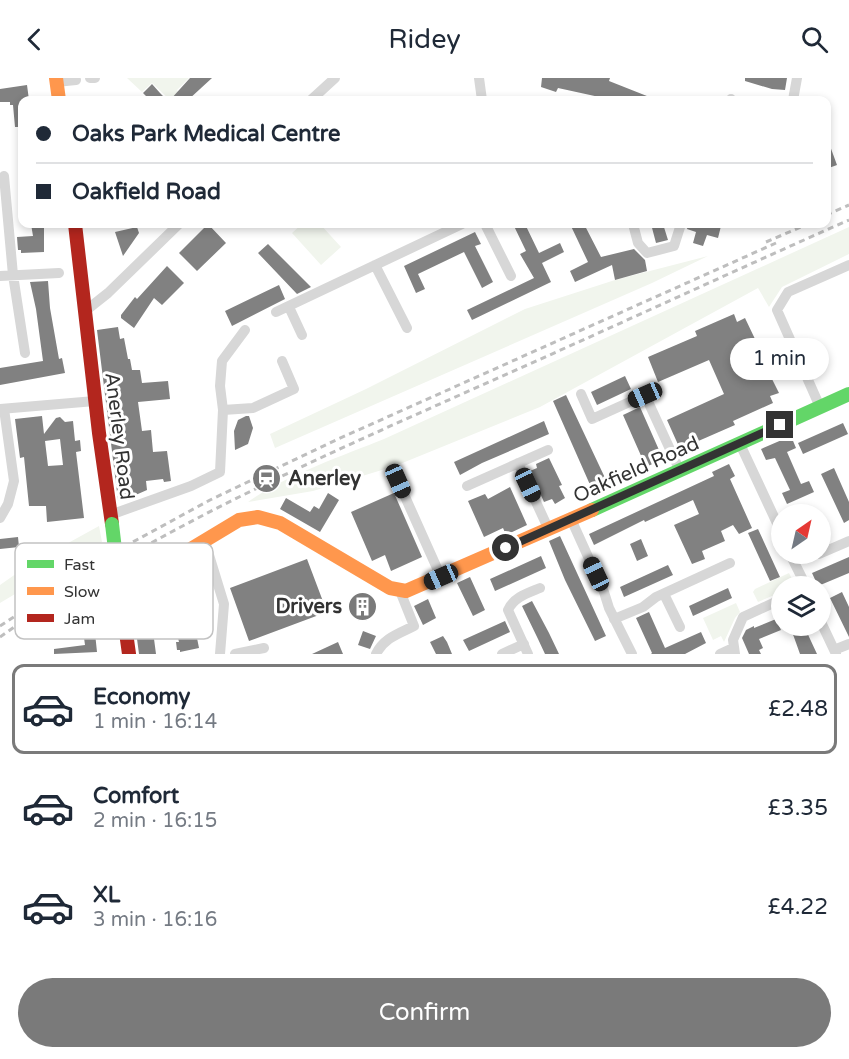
<!DOCTYPE html>
<html lang="en">
<head>
<meta charset="utf-8">
<style>
	:root { --surface:#fff; --page:#f6f6f7; --text:#1f2937; --muted:#747a83; --line:#e0e1e3; --accent:#7a7a7a }
	body { margin:0; font-family:"Varela Round",sans-serif; background:var(--page); color:var(--text); height:100vh; display:flex; flex-direction:column; font-size:22px; white-space:nowrap }
	* { box-sizing:border-box; margin:0 }
	p { font-size:20px; color:var(--muted) }
	.icon { flex:none; width:33px; height:33px; fill:none; stroke:currentColor; stroke-width:2; stroke-linecap:round; stroke-linejoin:round }
	.map { position:relative; height:576px; overflow:hidden }
	.drawer { display:flex; flex-direction:column; background:var(--surface); flex:1 }
	.drawer>* { flex:none }
	.hud { position:absolute; left:18px; top:18px; width:813px; height:132px; border-radius:12px; box-shadow:0 3px 9px #0003; display:grid; align-content:center; height:132px; padding:0 18px; background:var(--surface) }
	.needle { width:39px; rotate:34deg }
	.controls { position:absolute; left:771px; top:426px; display:grid; gap:12px }
	.controls a { display:grid; place-items:center; width:60px; height:60px; border-radius:50%; background:var(--surface); box-shadow:0 3px 9px #0003; font-size:30px }
	.end { position:absolute; width:27px; height:27px; margin:-14px; border:8px solid #333; background:#fff; box-shadow:0 0 0 3px #fff }
	.from { border-radius:50% }
	.bubble { position:absolute; height:42px; border-radius:21px; background:var(--surface); box-shadow:0 3px 9px #0003; font-size:20px; font-weight:600; line-height:42px; text-align:center }
	.car { position:absolute; width:18px; height:36px; margin:-18px -9px; border-radius:8px; box-shadow:0 0 4px 2px #0007; background:linear-gradient(#222 24%,#8ab4d8 0 40%,#222 0 76%,#8ab4d8 0 86%,#222 0) }
	.hud b { display:flex; align-items:center; gap:21px; height:57px; font-size:22px }
	.hud b+b { border-top:2px solid var(--line) }
	.hud i { width:15px; height:15px; background:var(--text) }
	ul { padding:10px 0 0; list-style:none }
	li { display:flex; align-items:center; gap:18px; height:90px; margin:0 12px 9px; padding:0 6px; border:3px solid transparent; border-radius:12px }
	li div { flex:1 }
	li b { display:block; font-size:22px }
	li em { font-style:normal; font-weight:600 }
	li.on { border-color:var(--accent) }
	li>.icon { width:54px; height:54px; stroke-width:1.5 }
	.primary-button { display:flex; gap:12px; margin-top:auto; padding:12px 18px }
	.primary-button a { flex:1; height:69px; border-radius:36px; background:var(--accent); color:#fff; font-size:24px; font-weight:600; line-height:69px; text-align:center }
	header { display:flex; justify-content:space-between; align-items:center; height:78px; padding:0 18px; background:var(--surface); font-size:27px; font-weight:600 }
	.map>svg:first-child { display:block }
	.green { fill:#f1f5ed }
	.building { fill:#818181; fill-rule:evenodd }
	.lines { fill:none; stroke-linecap:round; stroke-linejoin:round }
	.street { stroke:#d7d7d7; stroke-width:10 }
	.fast { stroke:#63d668; stroke-width:14 }
	.slow { stroke:#ff974d; stroke-width:14 }
	.jam { stroke:#b3261e; stroke-width:14 }
	.rail { stroke:#bebebe; stroke-width:3; stroke-dasharray:6 4.5; stroke-linecap:butt }
	.fast-bridge { stroke:#63d668; stroke-width:14 }
	.route { stroke:#333; stroke-width:8 }
	.labels { text-anchor:middle; stroke-width:6; stroke-linejoin:round; paint-order:stroke }
	.street-label { font-size:20px; fill:#333; stroke:#fff }
	.poi-label { font-size:20px; font-weight:bold; fill:#333; stroke:#fff; text-anchor:start }
	.key { fill:#fff; stroke:#c2c2c2; stroke-width:1.5 }
	.key-label { font-size:16px; fill:#333 }
</style>
</head>
<body>
<header><svg class="icon" aria-label="back" viewBox="0 0 24 24"><path d="M15 5l-7 7 7 7"/></svg>Ridey<svg class="icon" aria-label="search" viewBox="0 0 24 24"><circle cx="10" cy="10" r="6"/><path d="M15 15l6 6"/></svg></header>
<div class="map">
<svg width="849" height="576" viewBox="0 0 849 576">
	<rect width="100%" height="100%" fill="#fff"/>
	<path class="green" d="M127 0H189L177 12 178 14 170 22 152 5 142 14Z
		M302 146H320L341 169 321 187 292 155Z
		M849 149V176L782 209 769 229 758 210 540 329 395 388 313 413 248 424C284 398 342 378 384 361Z
		M708 178 652 205 275 370 270 356 366 311 525 231 615 202Z
		M99 448 102 464 0 525V507L30 486Z
		M789 495 794 505 792 508H782L781 514 758 524 753 514 755 511Z
		M736 525 740 534 735 540 724 564 721 558 713 562 703 540Z"/>
	<path class="building" d="M190 0H212L188 22H170Z
		M542 0H610L609 3 657 22H613L558 10 556 14 541 9Z
		M745 0H787L785 12 772 11 745 3Z
		M152 6 160 15 167 22H150L143 15Z
		M27 7 29 22H22V49H15L13 27H10V24H0V11Z
		M826 57 837 87 826 91Z
		M31 146H44V174L21 175V172H18L17 159 33 158Z
		M208 146 226 165 197 193 179 175Z
		M513 146H525L539 175 560 165 564 174 542 185 551 204 472 242 467 232 534 200 520 176 526 173Z
		M570 146H584L601 179 634 171 645 182 647 193 615 202 612 187 575 204 570 193 588 184Z
		M651 146H663L668 162 656 165Z
		M688 146H713L721 148 718 160 707 157 703 168 693 165 696 154 687 151Z
		M137 149 139 155 123 178 115 154Z
		M475 154 481 166 475 168 493 204 482 210 464 174 418 196 425 211 416 215 404 188Z
		M268 166 311 209 297 216 258 175Z
		M167 188 184 205 162 227 154 220 134 250 121 240V237L135 219 137 221Z
		M48 203 50 230 59 281 62 280 65 295 0 307V290L43 283 36 231 30 204Z
		M279 207 285 221 232 248 225 233Z
		M734 236 737 244 745 240 755 261 747 264 763 298 769 295 779 315 770 318 773 325 733 343 735 347 680 371 667 342 724 316 709 282 658 304 648 279 697 258 695 253Z
		M118 249 120 261 124 260 128 281H130L132 292H140L142 305 168 303 170 321 138 324 142 353 151 352 153 374 167 373 171 403 164 404 163 401 146 403 147 412 122 423 118 422 97 252Z
		M625 298 631 311 597 327 591 314Z
		M566 317 606 402 591 409 553 323Z
		M640 329 663 381 646 389 623 337Z
		M42 338 44 356 56 340 60 339 65 344 73 343 75 363 80 362 81 373 76 374 84 440 47 444 46 428H29L24 379 20 380 15 341ZM60 361 63 387 48 388 45 363Z
		M246 338H249L253 350 248 366 235 372 234 353 238 342Z
		M544 343 549 356 482 385 460 397 454 384Z
		M843 345 848 356 803 376 798 365Z
		M791 358 796 370 787 374 801 406 809 403 814 414 787 426 782 415 790 412 775 380 766 382 761 371Z
		M549 380 562 407 559 408 565 420 555 426 552 421 544 424 530 393 537 390 536 386Z
		M729 386 735 398 730 401 752 450 739 456 733 447 721 453 725 463 702 473 705 481 692 486 674 447 699 436 693 422 645 444 644 442 594 467 589 456 714 398 712 394Z
		M834 390 849 424V442L844 445 821 396Z
		M510 409 527 447 506 457 503 450 484 459 468 423 485 416 488 421Z
		M328 415 339 422 320 454 280 431 286 420 310 434 314 428 319 431Z
		M394 415 422 479 391 493 385 477 372 483 351 434Z
		M758 451 780 499 770 503 748 455Z
		M560 458 606 558 595 563 565 502 549 463Z
		M18 459 19 469 0 471V461Z
		M641 461 648 478 637 483 630 466Z
		M198 477 202 490 149 523 156 576H139L131 515 141 512Z
		M541 478 546 490 495 513 490 501Z
		M849 479V495L818 508 812 495Z
		M307 481 327 534 249 563 230 510Z
		M668 487 673 497 624 519 620 509Z
		M470 499 485 532 473 538 457 505Z
		M205 507 210 527 211 549 195 550 199 570 180 574V572H177L176 564H179L178 560 190 558 186 527 166 531 163 516Z
		M728 510 732 520 693 538 689 528Z
		M842 514 849 529V559L830 520Z
		M428 521 436 540 423 547 414 528Z
		M532 523 549 555 559 576H545L538 561 522 528Z
		M649 534 665 570 701 554 706 565 685 576H651L652 575 636 540Z
		M93 536 97 574 54 576V571L85 567 81 538Z
		M776 541 781 552 759 561 763 570 759 572 761 576H749L742 560 746 552 754 548V550Z
		M505 543 510 554 469 573 463 562Z
		M790 548H804L817 576H800Z
		M363 553 376 558 370 571 358 567Z
		M443 558 447 564 452 576H436L430 564Z
		M338 564 343 576H312Z"/>
	<g class="lines">
		<path class="street" d="M90 0H95
			M479 0 482 22
			M56 4 76 2
			M311 22 335 0
			M731 22V21
			M793 22 797 0
			M4 98 13 197 25 275
			M485 146 511 198
			M633 146 638 165 647 175 674 168 681 146
			M375 187 407 250
			M0 198 59 195
			M289 229 302 257
			M84 234 108 215 179 146
			M276 234 462 146
			M581 316 592 341 645 317 680 393
			M820 329 777 232 788 214 849 187
			M0 331 95 323
			M223 332 253 330 294 311 282 283
			M740 366 782 456
			M518 385 548 450
			M398 403 441 499
			M467 408 548 372
			M110 437 191 408 220 394 223 332 220 308 222 283 245 252
			M0 440 8 426 14 403 4 331
			M571 441 604 514 609 530 632 576
			M205 464 224 526 220 576
			M790 476 806 508
			M819 476 849 463
			M664 516 680 549
			M614 541 643 529 656 519 730 485
			M820 542 836 576
			M834 572 849 566
			M235 576 264 570
			M376 576C384 560 398 556 414 548L400 513
			M502 576 524 566
			M528 576 508 532C514 519 528 515 540 510
			M720 576 733 570
			M735 576 733 562 743 539 782 521"/>
		<path class="fast" d="M592 432 849 316"/>
		<path class="slow" d="M56 0 59 22
			M121 508 136 504 239 442 258 439 280 445 390 510 406 513 592 432"/>
		<path class="jam" d="M75 146 99 355 112 446
			M118 497 129 576"/>
		<path class="rail" d="M826 137 849 127
			M766 164 808 146
			M0 548 98 483 210 422 336 362 776 165
			M0 559C151 452 321 379 489 304 609 251 729 195 849 142"/>
		<path class="fast-bridge" d="M112 446 118 497"/>
	</g>
	<g class="lines">
		<path class="route" d="M506 470 780 347"/>
	</g>
	<defs>
		<symbol id="station-disc" viewBox="-11 -11 22 22"><circle r="9.5" fill="#7a7a7a" stroke="#fff"/><path d="M-3-6H3Q5-6 5-4V2Q5 4 3 4L4.5 6H3L1.5 4h-3L-3 6H-4.5L-3 4Q-5 4-5 2V-4Q-5-6-3-6ZM-3.5-4v3h7v-3ZM-3.5 1v1.5H-2V1ZM2 1v1.5H3.5V1Z" fill="#fff"/></symbol>
		<symbol id="building-disc" viewBox="-11 -11 22 22"><circle r="9.5" fill="#7a7a7a" stroke="#fff"/><path d="M-4-6H4V6H1V3H-1V6H-4ZM-2.5-4.3h1.7v1.8h-1.7ZM.8-4.3h1.7v1.8H.8ZM-2.5-1h1.7V.8h-1.7ZM.8-1h1.7V.8H.8Z" fill="#fff"/></symbol>
	</defs>
	<g fill-rule="evenodd">
		<use href="#station-disc" x="250" y="384" width="33" height="33"/>
		<use href="#building-disc" x="346" y="512" width="33" height="33"/>
	</g>
	<g class="labels">
		<g class="street-label">
			<text transform="translate(120 358) rotate(83)" y="7">Anerley Road</text>
			<text transform="translate(636 391) rotate(-24)" y="7">Oakfield Road</text>
		</g>
		<g class="poi-label">
			<text x="288" y="407">Anerley</text>
			<text x="342" y="535" text-anchor="end">Drivers</text>
		</g>
	</g>
	<rect x="15" y="465" width="198" height="96" rx="9" class="key"/>
	<rect x="27" y="482" width="27" height="8" fill="#63d668"/>
	<rect x="27" y="509" width="27" height="8" fill="#ff974d"/>
	<rect x="27" y="536" width="27" height="8" fill="#b3261e"/>
	<g class="key-label">
		<text x="64" y="492">Fast</text>
		<text x="64" y="519">Slow</text>
		<text x="64" y="546">Jam</text>
	</g>
</svg>
<div class="controls">
<a><svg class="needle" viewBox="-14 -14 28 28"><path d="M0-13l5 13h-10z" fill="#e53935"/><path d="M0 13l5-13h-10z" fill="#747a83"/></svg></a>
<a><svg class="icon" aria-label="layers" viewBox="0 0 24 24"><path d="M12 4l9 5-9 5-9-5zM3 14l9 5 9-5"/></svg></a>
</div>
<i class="end from" style="left:506px;top:470px"></i>
<i class="end" style="left:780px;top:347px"></i>
<div class="bubble" style="left:730px;top:260px;width:99px">1 min</div>
<i class="car" style="left:645px;top:317px;rotate:246deg"></i>
<i class="car" style="left:398px;top:403px;rotate:156deg"></i>
<i class="car" style="left:528px;top:407px;rotate:155deg"></i>
<i class="car" style="left:596px;top:496px;rotate:335deg"></i>
<i class="car" style="left:441px;top:499px;rotate:246deg"></i>
<div class="hud">
<b><i class="from"></i>Oaks Park Medical Centre</b>
<b><i></i>Oakfield Road</b>
</div>
</div>
<section class="drawer">
<ul>
<li class="on"><svg class="icon" aria-label="car" viewBox="0 0 24 24"><path d="M5 17H2v-5l4-1 3-4h7l3 4 3 1v5h-3M9 17h6M6 11h13"/><circle cx="7" cy="17" r="2"/><circle cx="17" cy="17" r="2"/></svg><div><b>Economy</b><p>1 min · 16:14</p></div><em>£2.48</em></li>
<li><svg class="icon" aria-label="car" viewBox="0 0 24 24"><path d="M5 17H2v-5l4-1 3-4h7l3 4 3 1v5h-3M9 17h6M6 11h13"/><circle cx="7" cy="17" r="2"/><circle cx="17" cy="17" r="2"/></svg><div><b>Comfort</b><p>2 min · 16:15</p></div><em>£3.35</em></li>
<li><svg class="icon" aria-label="car" viewBox="0 0 24 24"><path d="M5 17H2v-5l4-1 3-4h7l3 4 3 1v5h-3M9 17h6M6 11h13"/><circle cx="7" cy="17" r="2"/><circle cx="17" cy="17" r="2"/></svg><div><b>XL</b><p>3 min · 16:16</p></div><em>£4.22</em></li>
</ul>
<div class="primary-button"><a>Confirm</a></div>
</section>
</body>
</html>
